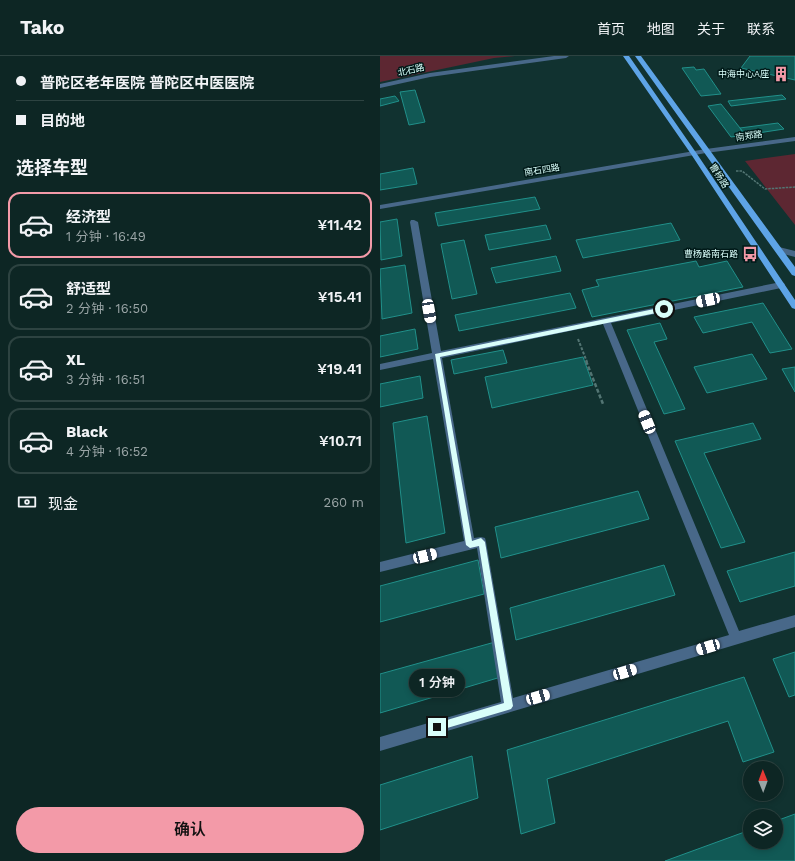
<!DOCTYPE html>
<html lang="zh">
<head>
<meta charset="utf-8">
<style>
	:root { --surface:#0d2624; --page:#162e2c; --text:#f1f3f6; --muted:#9aa5a6; --line:#2d4341; --accent:#f39aa8 }
	body { margin:0; font-family:"Work Sans","Noto Sans SC",sans-serif; background:var(--page); color:var(--text); height:100vh; display:flex; flex-direction:column; font-size:15px; white-space:nowrap }
	* { box-sizing:border-box; margin:0 }
	p { font-size:13px; color:var(--muted) }
	.icon { flex:none; width:22px; height:22px; fill:none; stroke:currentColor; stroke-width:2; stroke-linecap:round; stroke-linejoin:round }
	.map { position:relative; flex:1; overflow:hidden }
	.drawer { display:flex; flex-direction:column; background:var(--surface); width:380px }
	.drawer>* { flex:none }
	.banner { display:grid; align-content:center; height:88px; padding:0 16px; background:var(--surface) }
	.needle { width:26px; rotate:359deg }
	.tools { position:absolute; left:363px; top:705px; display:grid; gap:8px }
	.tools a { display:grid; place-items:center; width:40px; height:40px; border-radius:50%; background:var(--surface); box-shadow:0 2px 6px #0003,0 0 0 1px var(--line); font-size:20px }
	.end { position:absolute; width:18px; height:18px; margin:-9px; border:5px solid #d9fefa; background:#111; box-shadow:0 0 0 2px #111 }
	.from { border-radius:50% }
	.bubble { position:absolute; height:28px; border-radius:14px; background:var(--surface); box-shadow:0 2px 6px #0003,0 0 0 1px var(--line); font-size:13px; font-weight:600; line-height:28px; text-align:center }
	.car { position:absolute; width:12px; height:24px; margin:-12px -6px; border-radius:5px; box-shadow:0 0 3px 1px #0007; background:linear-gradient(#fff 24%,#345 0 40%,#fff 0 76%,#345 0 86%,#fff 0) }
	.banner b { display:flex; align-items:center; gap:14px; height:38px; font-size:15px }
	.banner b+b { border-top:1px solid var(--line) }
	.banner i { width:10px; height:10px; background:var(--text) }
	ul { padding:0; list-style:none }
	li { display:flex; align-items:center; gap:12px; height:66px; margin:0 8px 6px; padding:0 8px; border:2px solid var(--line); border-radius:12px }
	li div { flex:1 }
	li b { display:block; font-size:15px }
	li em { font-style:normal; font-weight:600 }
	li.selected { border-color:var(--accent) }
	li>.icon { width:36px; height:36px; stroke-width:1.5 }
	h2 { padding:0 16px; font-size:18px; line-height:48px }
	.pay { display:flex; align-items:center; gap:10px; height:44px; padding:0 16px; font-size:15px }
	.pay p { margin-inline-start:auto }
	.action { display:flex; gap:8px; margin-top:auto; padding:8px 16px }
	.action a { flex:1; height:46px; border-radius:24px; background:var(--accent); color:#111; font-size:16px; font-weight:600; line-height:46px; text-align:center }
	header { display:flex; align-items:center; gap:24px; box-sizing:border-box; height:56px; padding:0 20px; background:var(--surface); border-bottom:1px solid var(--line) }
	header strong { font-size:19px }
	nav { display:flex; gap:22px; margin-inline-start:auto; font-size:14px }
	main { display:flex; flex:1; min-height:0 }
	.map>svg:first-child { display:block }
	.green { fill:#5d2732 }
	.building { fill:#115955; stroke:#21908a }
	.lines { fill:none; stroke-linecap:round; stroke-linejoin:round }
	.path-far2 { stroke:#537573; stroke-width:1.5; stroke-dasharray:2.5 1; stroke-linecap:butt }
	.path-far1 { stroke:#537573; stroke-width:2; stroke-dasharray:3 1.5; stroke-linecap:butt }
	.path { stroke:#537573; stroke-width:2.5; stroke-dasharray:4 2; stroke-linecap:butt }
	.service { fill:#486889; fill-rule:evenodd }
	.minor { fill:#486889; fill-rule:evenodd }
	.primary { fill:#5ea4e7; fill-rule:evenodd }
	.route { fill:#d9fefa }
	.labels { text-anchor:middle; stroke-width:3; stroke-linejoin:round; paint-order:stroke }
	.far-street-label { font-size:9px; fill:#d9fefa; stroke:#001918 }
	.far-poi-label { font-size:9px; fill:#d9fefa; stroke:#001918; text-anchor:end }
</style>
</head>
<body>
<header>
<strong>Tako</strong>
<nav><a>首页</a><a>地图</a><a>关于</a><a>联系</a></nav>
</header>
<main>
<section class="drawer">
<div class="banner">
<b><i class="from"></i>普陀区老年医院 普陀区中医医院</b>
<b><i></i>目的地</b>
</div>
<h2>选择车型</h2>
<ul>
<li class="selected"><svg class="icon" aria-label="car" viewBox="0 0 24 24"><path d="M5 17H2v-5l4-1 3-4h7l3 4 3 1v5h-3M9 17h6M6 11h13"/><circle cx="7" cy="17" r="2"/><circle cx="17" cy="17" r="2"/></svg><div><b>经济型</b><p>1 分钟 · 16:49</p></div><em>¥11.42</em></li>
<li><svg class="icon" aria-label="car" viewBox="0 0 24 24"><path d="M5 17H2v-5l4-1 3-4h7l3 4 3 1v5h-3M9 17h6M6 11h13"/><circle cx="7" cy="17" r="2"/><circle cx="17" cy="17" r="2"/></svg><div><b>舒适型</b><p>2 分钟 · 16:50</p></div><em>¥15.41</em></li>
<li><svg class="icon" aria-label="car" viewBox="0 0 24 24"><path d="M5 17H2v-5l4-1 3-4h7l3 4 3 1v5h-3M9 17h6M6 11h13"/><circle cx="7" cy="17" r="2"/><circle cx="17" cy="17" r="2"/></svg><div><b>XL</b><p>3 分钟 · 16:51</p></div><em>¥19.41</em></li>
<li><svg class="icon" aria-label="car" viewBox="0 0 24 24"><path d="M5 17H2v-5l4-1 3-4h7l3 4 3 1v5h-3M9 17h6M6 11h13"/><circle cx="7" cy="17" r="2"/><circle cx="17" cy="17" r="2"/></svg><div><b>Black</b><p>4 分钟 · 16:52</p></div><em>¥10.71</em></li>
</ul>
<div class="pay"><svg class="icon" aria-label="cash" viewBox="0 0 24 24"><path d="M3 7h18v10H3z"/><circle cx="12" cy="12" r="2"/></svg>现金<p>260 m</p></div>
<div class="action"><a>确认</a></div>
</section>
<div class="map">
<svg width="415" height="805" viewBox="0 0 415 805">
	<rect width="100%" height="100%" fill="#113230"/>
	<path class="green" d="M0 0H135L114 2 0 26Z
		M415 98V169L365 105Z"/>
	<path class="building" d="M370 0H415V24L361 12Z
		M314 11 316 14 324 13 341 38 321 40 302 12Z
		M35 34 45 66 29 69 20 36Z
		M402 39 406 43 351 50 348 45Z
		M15 40 19 45 0 50V43Z
		M341 48 360 72 365 79 351 81 328 50Z
		M398 67 404 73 365 79 360 72Z
		M33 112 37 128 0 134V118Z
		M155 141 160 153 58 170 55 157Z
		M17 163 22 200 1 204 0 166Z
		M291 167 300 184 203 202 196 184Z
		M166 169 171 183 109 194 105 179Z
		M84 184 97 238 72 243 61 188Z
		M176 200 181 215 116 227 111 212Z
		M316 205 319 211 347 205 363 231 212 261 202 234 219 230 216 224Z
		M25 209 32 257 2 263 0 213Z
		M190 237 196 252 79 275 75 259Z
		M383 247 412 293 390 297 372 266 323 277 314 261Z
		M280 267 287 283 274 286 305 353 284 358 247 274Z
		M35 273 38 293 0 301V280Z
		M123 294 127 307 74 318 71 304Z
		M372 298 387 323 327 337 314 311Z
		M203 301 213 329 112 352 105 321Z
		M415 311V336L402 313Z
		M40 320 43 342 0 351V328Z
		M47 360 65 477 26 487 13 367Z
		M373 367 381 383 324 397 365 486 341 492 295 385Z
		M258 435 269 463 121 502 115 471Z
		M415 496V530L360 546 347 515Z
		M98 504 104 538 0 566V530Z
		M284 509 295 539 136 584 130 552Z
		M115 586 121 621 0 657V618Z
		M415 596V639L409 641 393 603Z
		M364 621 394 696 363 706 348 665 167 723 175 767 141 778 127 694Z
		M92 700 98 742 0 774V729Z
		M415 758V805H285L370 774V786H396V765Z"/>
	<g class="lines">
		<path class="path-far2" d="M356 115H362L385 133 415 131"/>
		<path class="path-far1" d="M198 283 207 306"/>
		<path class="path" d="M206 305 223 348"/>
		<path class="service" d="M31 164H34L38 166 61 295 401 226 404 227 405 229 401 232 231 267 359 575 415 559V571L0 695V681L121 646 97 492 0 516V506L84 485 53 303 0 314V308L52 297 30 166ZM223 268 349 579 133 642 106 486 105 482 101 481 94 482 62 302Z
			M399 191 415 195V201L396 196V192Z"/>
		<path class="minor" d="M174 0H189L186 2 50 21 0 32V28L50 17Z
			M415 81V85L326 97 0 153V149L326 93Z"/>
		<path class="primary" d="M243 0H249L317 98 415 244V253L412 252 311 98Z
			M255 0H261L415 211V220L412 219Z"/>
	</g>
	<path class="route" d="M284 251 286 252V255L60 301 92 485 101 482 105 486 133 650 131 653 128 654 57 675 54 674 53 671 54 668 57 667 124 647 99 490 90 492 86 489 55 298Z"/>
	<defs>
		<symbol id="building-bare" viewBox="-9 -9 18 18"><path d="M-4-6H4V6H1V3H-1V6H-4ZM-2.5-4.3h1.7v1.8h-1.7ZM.8-4.3h1.7v1.8H.8ZM-2.5-1h1.7V.8h-1.7ZM.8-1h1.7V.8H.8Z" fill="#f39aa8" stroke="#001918" stroke-width="2.5" paint-order="stroke"/></symbol>
		<symbol id="bus-bare" viewBox="-9 -9 18 18"><path d="M-5-6H5V4H4V6H2V4H-2V6H-4V4H-5ZM-3.5-4V0h7V-4ZM-3.5 1.2v1.5H-2V1.2ZM2 1.2v1.5H3.5V1.2Z" fill="#f39aa8" stroke="#001918" stroke-width="2.5" paint-order="stroke"/></symbol>
	</defs>
	<g fill-rule="evenodd">
		<use href="#building-bare" x="390" y="7" width="22" height="22"/>
		<use href="#bus-bare" x="359" y="187" width="22" height="22"/>
	</g>
	<g class="labels">
		<g class="far-street-label">
			<text transform="translate(31 14) rotate(-13)" y="3">北石路</text>
			<text transform="translate(369 80) rotate(-8)" y="3">南郑路</text>
			<text transform="translate(162 114) rotate(-9)" y="3">南石四路</text>
			<text transform="translate(339 120) rotate(57)" y="3">曹杨路</text>
		</g>
		<g class="far-poi-label">
			<text x="389" y="21">中海中心A座</text>
			<text x="358" y="201">曹杨路南石路</text>
		</g>
	</g>
</svg>
<div class="tools">
<a><svg class="needle" viewBox="-14 -14 28 28"><path d="M0-13l5 13h-10z" fill="#e53935"/><path d="M0 13l5-13h-10z" fill="#9aa5a6"/></svg></a>
<a><svg class="icon" aria-label="layers" viewBox="0 0 24 24"><path d="M12 4l9 5-9 5-9-5zM3 14l9 5 9-5"/></svg></a>
</div>
<i class="end from" style="left:284px;top:253px"></i>
<i class="end" style="left:57px;top:671px"></i>
<div class="bubble" style="left:29px;top:613px;width:56px">1 分钟</div>
<i class="car" style="left:328px;top:244px;rotate:258deg"></i>
<i class="car" style="left:49px;top:255px;rotate:170deg"></i>
<i class="car" style="left:267px;top:366px;rotate:338deg"></i>
<i class="car" style="left:45px;top:500px;rotate:76deg"></i>
<i class="car" style="left:328px;top:591px;rotate:253deg"></i>
<i class="car" style="left:245px;top:616px;rotate:73deg"></i>
<i class="car" style="left:158px;top:641px;rotate:74deg"></i>
</div>
</main>
</body>
</html>
